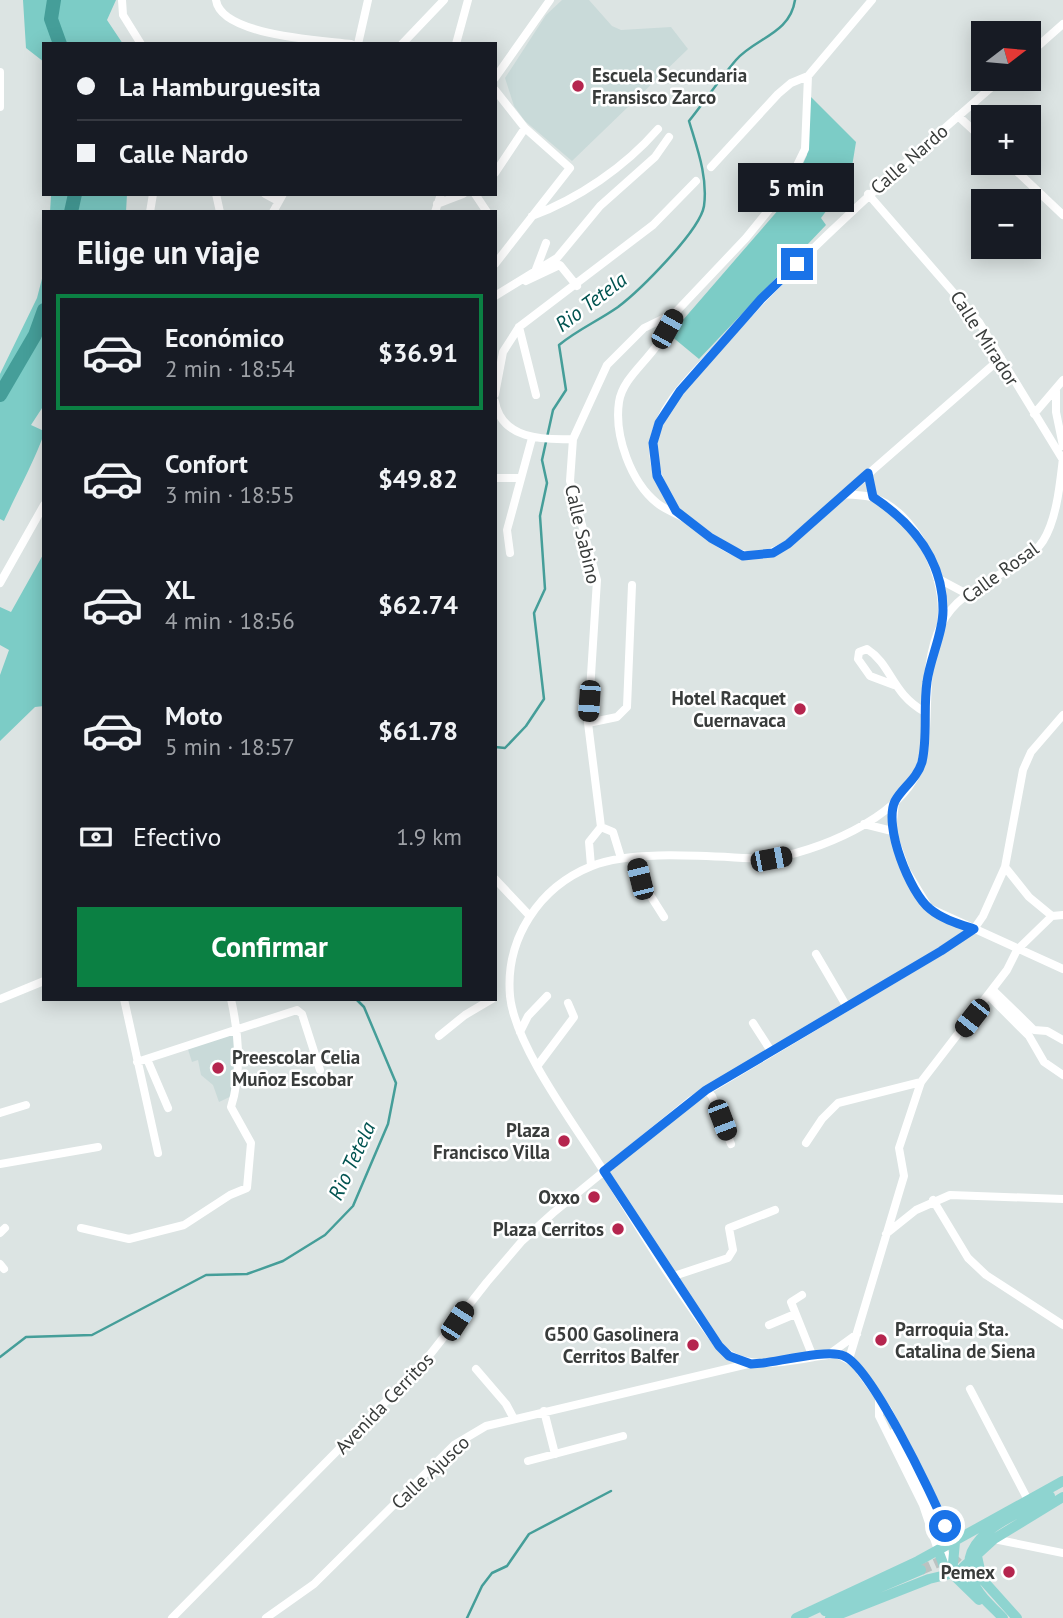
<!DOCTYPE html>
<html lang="es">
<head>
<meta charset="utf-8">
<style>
	:root { --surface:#171b24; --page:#20242c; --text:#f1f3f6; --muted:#9ea1a6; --line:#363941; --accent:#0b8043 }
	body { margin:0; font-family:"PT Sans",sans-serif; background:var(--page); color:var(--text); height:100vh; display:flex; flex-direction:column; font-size:26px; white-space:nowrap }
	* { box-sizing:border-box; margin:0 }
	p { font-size:23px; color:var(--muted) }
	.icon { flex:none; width:38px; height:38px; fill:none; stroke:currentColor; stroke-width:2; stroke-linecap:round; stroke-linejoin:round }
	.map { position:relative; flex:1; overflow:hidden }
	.sheet { position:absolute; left:42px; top:210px; width:455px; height:791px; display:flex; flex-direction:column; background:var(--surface); border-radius:0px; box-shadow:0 4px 18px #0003 }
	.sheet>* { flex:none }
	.banner { position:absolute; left:42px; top:42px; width:455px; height:154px; border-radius:0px; box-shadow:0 4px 18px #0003; display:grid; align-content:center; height:154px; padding:0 35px; background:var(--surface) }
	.needle { width:46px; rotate:74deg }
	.controls { position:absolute; left:971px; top:21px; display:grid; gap:14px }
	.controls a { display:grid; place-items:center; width:70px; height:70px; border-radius:0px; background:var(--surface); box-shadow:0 4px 18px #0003; font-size:35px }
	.end { position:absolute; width:32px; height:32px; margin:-16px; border:9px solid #1a73e8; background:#fff; box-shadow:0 0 0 4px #fff }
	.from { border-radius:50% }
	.bubble { position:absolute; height:49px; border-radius:0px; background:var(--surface); box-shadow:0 4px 18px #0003; font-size:23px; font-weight:700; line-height:49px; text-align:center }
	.car { position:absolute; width:21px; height:42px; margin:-21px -10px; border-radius:9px; box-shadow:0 0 5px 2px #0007; background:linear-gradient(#222 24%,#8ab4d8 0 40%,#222 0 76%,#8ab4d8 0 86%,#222 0) }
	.banner b { display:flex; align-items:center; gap:24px; height:66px; font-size:26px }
	.banner b+b { border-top:2px solid var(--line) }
	.banner i { width:18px; height:18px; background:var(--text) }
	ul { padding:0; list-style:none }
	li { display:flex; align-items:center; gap:21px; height:116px; margin:0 14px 10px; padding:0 21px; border:4px solid transparent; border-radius:0px }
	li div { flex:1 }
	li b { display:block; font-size:26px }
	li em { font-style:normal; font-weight:700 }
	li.active { border-color:var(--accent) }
	li>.icon { width:63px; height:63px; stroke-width:1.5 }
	h2 { padding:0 35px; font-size:32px; line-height:84px }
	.pay { display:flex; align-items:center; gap:18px; height:77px; padding:0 35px; font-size:26px }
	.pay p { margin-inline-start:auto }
	.primary-button { display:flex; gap:14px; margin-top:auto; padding:14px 35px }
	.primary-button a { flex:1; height:80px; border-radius:0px; background:var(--accent); color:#fff; font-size:28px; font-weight:700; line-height:80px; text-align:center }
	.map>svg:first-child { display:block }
	.built { fill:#c9dad9 }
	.green { fill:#7cccc6 }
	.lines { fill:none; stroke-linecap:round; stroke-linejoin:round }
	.stream { stroke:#459e99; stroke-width:2.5 }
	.river { stroke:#459e99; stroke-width:14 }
	.major-tunnel { stroke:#bbc2c1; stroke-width:10; stroke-dasharray:10 5; stroke-linecap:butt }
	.minor { stroke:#fff; stroke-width:8 }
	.major { stroke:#8ed4d0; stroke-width:10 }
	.route { stroke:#1a73e8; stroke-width:9 }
	.poi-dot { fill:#b5254e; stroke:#fff; stroke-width:2.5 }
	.labels { text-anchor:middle; stroke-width:5; stroke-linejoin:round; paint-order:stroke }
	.poi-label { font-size:19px; font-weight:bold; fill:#393c3b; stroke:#fff; text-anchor:end }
	.street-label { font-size:19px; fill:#393c3b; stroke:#fff }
	.water-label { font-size:21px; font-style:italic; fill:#005350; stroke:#fff }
</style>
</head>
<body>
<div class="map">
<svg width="1063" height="1618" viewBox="0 0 1063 1618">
	<rect width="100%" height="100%" fill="#dce4e3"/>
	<path class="built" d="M562 0H589L612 26 621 30 671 27 688 49 572 161 525 121 514 106 505 78 546 15Z
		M238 1029 236 1094 219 1102 213 1085 201 1075 198 1060 192 1062 186 1043Z"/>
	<path class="green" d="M23 0H116L107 20 123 44H44V62L26 48Z
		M810 96 856 142 850 179 821 218 826 225 699 359 670 335 786 201 807 155Z
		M65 194H127L126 212H50L51 196Z
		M44 271V405L31 425 44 431C44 442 11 505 4 521L0 519V374L37 298Z
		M44 553V706L35 707 0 741V675L9 650 0 645V607L11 612Z"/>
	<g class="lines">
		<path class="stream" d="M495 747 505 748 526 726 544 699 534 613 545 589 540 516 547 483 542 460 553 410 566 390 559 345C577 330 598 321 618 307 639 291 700 231 704 206 708 177 697 148 689 121 705 101 719 80 736 60 755 38 790 34 795 0
			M0 1357 26 1337 92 1335 206 1275 247 1274 283 1261 325 1235 353 1206 388 1124 396 1083 364 1007 356 999
			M467 1618 482 1586 492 1573 507 1566 529 1534 611 1491"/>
		<path class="river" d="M54 0 51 19 60 44
			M71 212 75 194
			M0 395 35 335 44 310"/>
		<path class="major-tunnel" d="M921 1570 939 1562 956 1561 981 1585"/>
		<path class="minor" d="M122 0 123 15 141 44
			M216 0C221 36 322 40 351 44
			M358 44 368 0
			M402 44 444 0
			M456 44 468 0
			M1029 54 1063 24
			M0 72V107
			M495 78 550 0
			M495 90 525 128 570 168 495 264
			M958 116 984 140
			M1008 163 1063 215
			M711 167 778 94 791 83 808 76 872 0
			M495 173 525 128
			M216 194 220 212
			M265 194 278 201
			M475 194 487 212
			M868 194 979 322 1063 460
			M437 204 463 194
			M150 212 153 194
			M273 212 283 194
			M435 212 441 194
			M532 216C578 199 625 167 658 129
			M535 272 546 243
			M526 281 560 265 577 286
			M495 296 557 258 600 206 655 157 669 137
			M675 313C669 323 664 335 657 345 645 363 622 380 619 402 614 436 631 482 657 503 667 511 679 514 689 521 724 547 745 570 788 544L1001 358
			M519 327 536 395
			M1056 391V412L1063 446
			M495 394 503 352 519 327 653 225 696 181
			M495 402C502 439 542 440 573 439
			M1034 414 1063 380
			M868 473 873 497
			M495 478H520
			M844 494C852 495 862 495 871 497 916 509 948 581 941 623
			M676 511C664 490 650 467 654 441 659 404 695 373 719 346 806 249 903 164 1001 79
			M510 553 507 530 532 438
			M937 578 967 594
			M0 583 44 505
			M894 685 870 676 858 659 859 652 867 649C892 665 891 693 925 712
			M588 723 617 717 627 707 632 585
			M895 802 892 831 906 870 929 908 1063 969
			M864 824 892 831
			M601 827 588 723 597 580 570 481 573 439 607 365 644 328 675 313 746 238 785 190 805 149 808 76
			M601 827 613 832 621 858
			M635 858 640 879 664 917
			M591 866 589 842 601 827
			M1005 867 1029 897 1052 916
			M495 879 528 914
			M1052 916 1063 915
			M816 954 847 1007
			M993 990 1034 1030 1047 1031 1063 1040
			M989 996 1029 1036 1044 1062 1063 1075
			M0 999 44 981
			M124 999 158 1153
			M753 1023 771 1051
			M520 1032 528 1016 547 996
			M439 1036 465 1015 492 999
			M147 1059 168 1108
			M137 1062 297 1010 302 1014 320 1070
			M538 1065 574 1017 568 1003
			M706 1090 712 1096 731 1144
			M0 1113 26 1105
			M806 1143 822 1119 838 1103 921 1082
			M0 1164 98 1147
			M933 1200 968 1258 986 1275 1063 1325
			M81 1228 129 1239 184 1225 230 1195 247 1188 251 1143 231 1107C242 1072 239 1035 231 999
			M0 1233 5 1228
			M886 1234 916 1210 950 1195 1063 1199
			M0 1264 4 1269
			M671 1277 728 1258 733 1250 729 1228 775 1210
			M802 1295 791 1302 813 1357
			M769 1325 795 1314
			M831 1353 857 1334
			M849 1359 904 1176 899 1148 921 1082 1007 970 1017 950 1052 916
			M476 1369 506 1404 514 1419
			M970 1389 1028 1500
			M879 1401V1416L923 1505 938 1550
			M544 1411 555 1454
			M894 1432 931 1509 946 1557 976 1589
			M528 1461 623 1436
			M994 1539 1063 1553
			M955 1542 888 1410 854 1363 837 1354C798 1357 749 1377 719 1346 677 1291 641 1231 605 1173 577 1128 515 1047 510 996 505 939 539 887 592 866 637 848 721 858 771 859 825 848 915 814 924 751 930 710 922 664 941 625 961 582 1022 573 1043 541 1057 519 1060 483 1063 458
			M172 1618 421 1366 487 1282 522 1241 553 1213 690 1101 941 951 974 929 983 916 1005 867 1023 770 1031 752 1063 715
			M266 1618 314 1584 454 1445 486 1426 748 1364"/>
		<path class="major" d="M938 1550 944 1566 979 1600
			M977 1556 982 1579 1017 1618
			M952 1574 955 1542
			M825 1611 921 1570
			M796 1618 918 1561 1063 1481
			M830 1618 929 1579 958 1572 994 1539 1063 1497
			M1003 1618C995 1609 983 1600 977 1589 946 1538 1014 1517 1050 1496"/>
	</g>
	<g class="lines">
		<path class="route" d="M797 264 761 299 680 391 659 423 653 443 657 476 676 511 711 538 743 556 773 553 788 544 868 473 873 497C912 523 943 560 943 610 943 634 930 658 927 682 923 709 928 736 922 762 917 779 903 787 895 801 883 826 910 893 930 909 942 919 959 924 974 929L941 951 706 1090 604 1171 719 1346 729 1356 751 1364 763 1363C781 1361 829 1349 844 1356 871 1367 932 1494 945 1526"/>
	</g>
	<g class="poi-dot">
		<circle cx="578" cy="86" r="7"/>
		<circle cx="800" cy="709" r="7"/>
		<circle cx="218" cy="1068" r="7"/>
		<circle cx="564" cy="1141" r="7"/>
		<circle cx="594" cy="1197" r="7"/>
		<circle cx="618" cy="1229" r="7"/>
		<circle cx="881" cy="1340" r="7"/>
		<circle cx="693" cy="1345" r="7"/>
		<circle cx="1009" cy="1572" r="7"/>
	</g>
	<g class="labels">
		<g class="poi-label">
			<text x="592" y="82" text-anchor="start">Escuela Secundaria<tspan x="592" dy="22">Fransisco Zarco</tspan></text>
			<text x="786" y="705">Hotel Racquet<tspan x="786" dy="22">Cuernavaca</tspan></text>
			<text x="232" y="1064" text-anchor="start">Preescolar Celia<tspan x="232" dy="22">Muñoz Escobar</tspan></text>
			<text x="550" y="1137">Plaza<tspan x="550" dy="22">Francisco Villa</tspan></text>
			<text x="580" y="1204">Oxxo</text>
			<text x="604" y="1236">Plaza Cerritos</text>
			<text x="895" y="1336" text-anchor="start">Parroquia Sta.<tspan x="895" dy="22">Catalina de Siena</tspan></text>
			<text x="679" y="1341">G500 Gasolinera<tspan x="679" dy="22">Cerritos Balfer</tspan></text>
			<text x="995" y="1579">Pemex</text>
		</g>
		<g class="street-label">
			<text transform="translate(909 159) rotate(-41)" y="7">Calle Nardo</text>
			<text transform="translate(985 338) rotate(57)" y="7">Calle Mirador</text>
			<text transform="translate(583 534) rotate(77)" y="7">Calle Sabino</text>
			<text transform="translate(1000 572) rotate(-36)" y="7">Calle Rosal</text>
			<text transform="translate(384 1403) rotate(-46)" y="7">Avenida Cerritos</text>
			<text transform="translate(430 1472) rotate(-43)" y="7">Calle Ajusco</text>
		</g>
		<g class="water-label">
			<text transform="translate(591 302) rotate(-37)" y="7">Rio Tetela</text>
			<text transform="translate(352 1161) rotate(-65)" y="7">Rio Tetela</text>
		</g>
	</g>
</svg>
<div class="controls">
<a><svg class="needle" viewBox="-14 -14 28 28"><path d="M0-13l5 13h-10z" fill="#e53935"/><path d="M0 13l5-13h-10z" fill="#9ea1a6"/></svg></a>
<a>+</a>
<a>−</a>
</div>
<i class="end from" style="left:945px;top:1526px"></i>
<i class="end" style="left:797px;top:264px"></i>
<div class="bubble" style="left:738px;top:163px;width:116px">5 min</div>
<i class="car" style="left:667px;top:329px;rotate:29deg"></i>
<i class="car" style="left:589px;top:701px;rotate:184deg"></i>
<i class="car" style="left:771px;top:859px;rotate:79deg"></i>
<i class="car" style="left:640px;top:879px;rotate:346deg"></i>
<i class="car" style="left:972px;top:1018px;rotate:218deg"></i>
<i class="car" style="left:722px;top:1120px;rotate:159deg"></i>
<i class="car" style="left:457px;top:1321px;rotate:33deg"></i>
<div class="banner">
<b><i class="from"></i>La Hamburguesita</b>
<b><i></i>Calle Nardo</b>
</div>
<section class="sheet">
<h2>Elige un viaje</h2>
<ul>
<li class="active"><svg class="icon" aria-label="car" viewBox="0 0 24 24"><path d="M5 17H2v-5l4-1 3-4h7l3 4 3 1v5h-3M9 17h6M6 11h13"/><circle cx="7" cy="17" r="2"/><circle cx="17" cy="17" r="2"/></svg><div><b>Económico</b><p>2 min · 18:54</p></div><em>$36.91</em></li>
<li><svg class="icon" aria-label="car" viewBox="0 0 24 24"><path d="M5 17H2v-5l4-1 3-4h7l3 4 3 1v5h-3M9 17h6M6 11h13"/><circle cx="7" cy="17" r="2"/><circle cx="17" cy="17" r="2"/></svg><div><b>Confort</b><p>3 min · 18:55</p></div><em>$49.82</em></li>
<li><svg class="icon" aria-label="car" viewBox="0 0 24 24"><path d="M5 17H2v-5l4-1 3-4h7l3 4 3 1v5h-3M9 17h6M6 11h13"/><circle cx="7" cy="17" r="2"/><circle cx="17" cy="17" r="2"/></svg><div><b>XL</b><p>4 min · 18:56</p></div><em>$62.74</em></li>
<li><svg class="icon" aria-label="car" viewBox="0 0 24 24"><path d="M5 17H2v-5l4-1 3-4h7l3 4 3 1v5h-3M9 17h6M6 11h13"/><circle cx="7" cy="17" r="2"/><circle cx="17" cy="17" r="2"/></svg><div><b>Moto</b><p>5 min · 18:57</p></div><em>$61.78</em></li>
</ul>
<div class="pay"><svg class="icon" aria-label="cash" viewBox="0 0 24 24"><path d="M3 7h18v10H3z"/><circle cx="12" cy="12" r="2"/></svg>Efectivo<p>1.9 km</p></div>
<div class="primary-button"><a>Confirmar</a></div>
</section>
</div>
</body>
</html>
